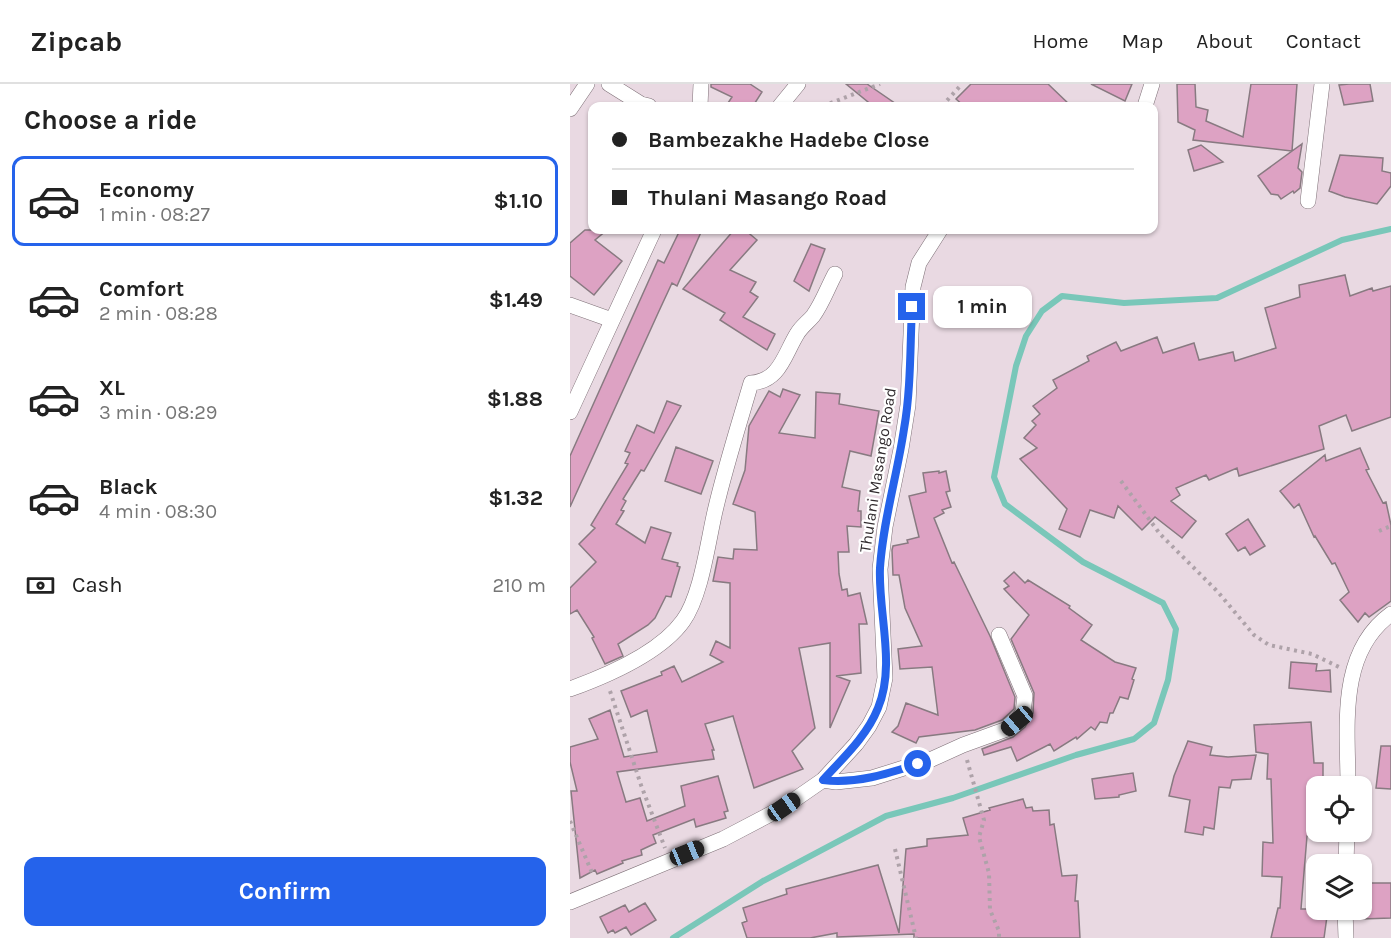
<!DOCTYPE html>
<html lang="en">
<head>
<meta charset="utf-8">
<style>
	:root { --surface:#fff; --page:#f2f2f2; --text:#222; --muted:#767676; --line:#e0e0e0; --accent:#2563eb }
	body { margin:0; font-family:Karla,sans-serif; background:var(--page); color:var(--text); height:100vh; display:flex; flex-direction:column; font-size:22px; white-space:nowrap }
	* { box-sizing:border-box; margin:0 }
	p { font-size:20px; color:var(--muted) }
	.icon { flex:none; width:33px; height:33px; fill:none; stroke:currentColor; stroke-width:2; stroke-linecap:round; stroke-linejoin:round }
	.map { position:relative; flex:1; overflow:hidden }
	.sheet { display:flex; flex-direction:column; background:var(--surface); width:570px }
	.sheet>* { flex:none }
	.guide { position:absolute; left:18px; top:18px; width:570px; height:132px; border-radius:12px; box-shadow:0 2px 4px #0004; display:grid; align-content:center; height:132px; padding:0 24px; background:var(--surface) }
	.fabs { position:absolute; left:736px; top:692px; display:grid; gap:12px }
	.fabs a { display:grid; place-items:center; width:66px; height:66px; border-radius:12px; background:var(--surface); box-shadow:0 2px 4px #0004; font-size:30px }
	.end { position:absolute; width:27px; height:27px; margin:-14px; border:8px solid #2563eb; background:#fff; box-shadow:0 0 0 3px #fff }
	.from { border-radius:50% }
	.bubble { position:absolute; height:42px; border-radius:12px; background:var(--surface); box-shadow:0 2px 4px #0004; font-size:20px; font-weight:700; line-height:42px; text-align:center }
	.car { position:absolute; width:18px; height:36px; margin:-18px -9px; border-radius:8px; box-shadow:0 0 4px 2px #0007; background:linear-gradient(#222 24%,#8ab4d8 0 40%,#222 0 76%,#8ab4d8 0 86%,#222 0) }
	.guide b { display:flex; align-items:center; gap:21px; height:57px; font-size:22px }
	.guide b+b { border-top:2px solid var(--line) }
	.guide i { width:15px; height:15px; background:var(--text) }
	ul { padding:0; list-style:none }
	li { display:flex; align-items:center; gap:18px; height:90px; margin:0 12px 9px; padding:0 12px; border:3px solid transparent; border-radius:12px }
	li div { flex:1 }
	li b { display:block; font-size:22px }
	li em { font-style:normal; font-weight:700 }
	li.selected { border-color:var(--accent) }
	li>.icon { width:54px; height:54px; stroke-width:1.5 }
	h2 { padding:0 24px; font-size:27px; line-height:72px }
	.pay { display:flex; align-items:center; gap:15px; height:66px; padding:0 24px; font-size:22px }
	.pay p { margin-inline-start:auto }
	.action { display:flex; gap:12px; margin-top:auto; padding:12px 24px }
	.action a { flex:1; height:69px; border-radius:12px; background:var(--accent); color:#fff; font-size:24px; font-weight:700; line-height:69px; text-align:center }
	header { display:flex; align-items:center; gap:36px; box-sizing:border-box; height:84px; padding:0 30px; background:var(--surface); border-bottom:2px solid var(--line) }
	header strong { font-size:28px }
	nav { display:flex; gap:33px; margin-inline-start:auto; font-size:21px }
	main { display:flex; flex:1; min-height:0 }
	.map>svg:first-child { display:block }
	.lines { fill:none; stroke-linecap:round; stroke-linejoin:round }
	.stream { stroke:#79c7b9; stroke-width:6 }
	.building { fill:#dda2c3; stroke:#887a81; stroke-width:1.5 }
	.minor-casing { stroke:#7e7077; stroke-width:16 }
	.path { stroke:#aea2a9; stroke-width:4; stroke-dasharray:3 4.5; stroke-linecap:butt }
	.minor { stroke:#fff; stroke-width:15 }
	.route { stroke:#2563eb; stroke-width:8 }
	.labels { text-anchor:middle; stroke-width:4.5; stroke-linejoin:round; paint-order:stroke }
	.street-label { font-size:16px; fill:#312b2e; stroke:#fff }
</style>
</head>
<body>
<header>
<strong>Zipcab</strong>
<nav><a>Home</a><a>Map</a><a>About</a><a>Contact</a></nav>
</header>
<main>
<section class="sheet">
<h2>Choose a ride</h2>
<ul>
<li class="selected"><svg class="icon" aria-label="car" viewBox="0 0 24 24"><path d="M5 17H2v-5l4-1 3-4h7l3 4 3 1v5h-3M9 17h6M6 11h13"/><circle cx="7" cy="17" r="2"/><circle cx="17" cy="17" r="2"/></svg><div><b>Economy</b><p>1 min · 08:27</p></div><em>$1.10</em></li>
<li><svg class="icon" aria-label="car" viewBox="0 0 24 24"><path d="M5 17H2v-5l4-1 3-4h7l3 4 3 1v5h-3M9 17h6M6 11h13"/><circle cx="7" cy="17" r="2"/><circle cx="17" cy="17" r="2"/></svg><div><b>Comfort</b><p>2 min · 08:28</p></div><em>$1.49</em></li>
<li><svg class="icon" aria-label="car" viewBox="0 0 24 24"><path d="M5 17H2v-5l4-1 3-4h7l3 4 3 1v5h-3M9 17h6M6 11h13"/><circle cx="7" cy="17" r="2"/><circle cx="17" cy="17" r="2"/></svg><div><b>XL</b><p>3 min · 08:29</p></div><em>$1.88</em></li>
<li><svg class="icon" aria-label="car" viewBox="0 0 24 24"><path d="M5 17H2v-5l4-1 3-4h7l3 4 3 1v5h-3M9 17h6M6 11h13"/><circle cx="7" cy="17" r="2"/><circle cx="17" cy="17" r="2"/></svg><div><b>Black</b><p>4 min · 08:30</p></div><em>$1.32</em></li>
</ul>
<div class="pay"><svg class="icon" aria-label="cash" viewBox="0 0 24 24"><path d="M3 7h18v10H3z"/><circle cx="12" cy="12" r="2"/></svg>Cash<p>210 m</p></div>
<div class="action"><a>Confirm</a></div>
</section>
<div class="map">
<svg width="821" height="854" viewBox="0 0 821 854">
	<rect width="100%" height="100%" fill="#e9d9e2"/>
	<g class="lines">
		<path class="stream" d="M103 854 193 797 316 732 383 714 506 671 564 655 584 639 598 596 606 545 593 519 513 478 435 420 424 393 446 282 456 252 472 227 492 212 554 219 647 214 772 156 821 145"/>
	</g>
	<path class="building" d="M141 0H180L192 8 183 22H156L162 13 141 3Z
		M276 0H297L329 22H303Z
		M401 0H478L501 22H394L386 15Z
		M521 0H562L555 17Z
		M607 0H625L626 23 638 26 636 37 673 53 681 0H727L722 67 732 60 728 84 732 88 730 104 724 109 723 107 711 115 708 111 701 110 688 92 722 67 623 56 625 46 608 38Z
		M779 0H800L803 17 774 21 769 1Z
		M631 61 653 78 624 87 618 66Z
		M770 71 813 74 812 87 821 89V102L807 120 775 113 759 107Z
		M15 146H37L25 156 52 177 24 211 0 192V159Z
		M110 146H132L107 202 102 199 89 227 0 423V372L88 176 94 179Z
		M164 146H175L187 156 160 186 186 198 180 208 188 213 173 233 205 250 197 266 150 236 155 229 113 205Z
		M241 160 255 165 239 207 224 197Z
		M775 191 780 212 802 204 803 207 821 202V333L782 347 776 331 749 342 754 365 669 392 667 384 639 396 636 391 606 404 610 411 601 417 626 437 612 454 585 433 572 446 548 422 544 434 520 426 510 453 489 445 497 425 450 375 467 364 454 354 466 341 462 337 470 330 463 322 487 304 483 296 519 277 517 272 546 258 551 267 587 253 593 269 624 259 629 276 663 268 665 277 706 264 695 224 730 213 729 201Z
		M213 305 230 311 209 349 245 354 246 308 270 310 269 320 309 327 301 372 280 367 272 403 290 407 288 427H291V443L277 442 279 468H268L269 490 272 506 277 505 278 512 290 509 297 540H289L291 589 266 592 280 597 260 644V559L229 564 245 644 222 667 233 685 184 704 163 632 135 640 144 666H142L144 675 47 688 56 718 70 714 77 737 115 722 111 702 148 692 158 727 154 728 156 734 126 743 124 735 83 751 86 759 71 766 72 771 52 777 53 779 27 790 25 786 10 794 1 707H7L0 678V663L28 655 19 635 40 626 54 673 87 668 77 626 61 633 51 607 92 591 91 588 104 582 112 598 153 578 140 571 146 557 160 564V499L143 497 148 473 163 475 164 465 187 466 185 428 163 420 175 386 179 342 199 307 210 313Z
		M97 317 111 322 74 387 71 386 53 415 56 417 51 426 54 427 46 440 75 459 81 443 101 449 92 475 108 479 107 482 110 483 101 513 96 512 85 534 78 541 48 560 53 572 35 580 22 554 24 553 7 526 0 530V504L26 478 9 460 25 444 21 441 58 380 55 379 60 369 55 367 67 341 84 349Z
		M106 363 143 377 131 410 95 397Z
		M790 364 799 385 796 386 813 419 816 418 821 441V517L799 533 795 529 788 538 770 516 779 508 765 479 762 480 745 452 744 453 729 420 724 424 710 407 755 371 756 377Z
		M369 387V389L376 387 380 407 376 408 381 423 372 426 374 429 364 434 382 479 384 478 420 552 445 613 444 625 432 636 405 646 349 653 346 659 322 648 328 642 336 619 368 631 362 583 330 585 328 565 352 562 335 524 329 491H323L322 466 323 462 338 459 337 456 349 453 339 412 356 408 353 389Z
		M678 435 695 462 680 471 675 463 668 467 656 450Z
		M444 488 455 499 458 496 500 522 499 524 522 541 511 556 545 578 566 584 562 595 564 596 558 615 550 613 543 629H540L537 639 530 638 525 646 521 643 507 655 506 653 484 667 480 660 447 677 441 663 414 671 412 665 443 653 455 643 463 629 464 609 441 555 459 531 434 505 439 502 434 497Z
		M721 578 747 580 746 587 760 586 761 608 719 604Z
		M741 638 744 679H753V697L752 702H747V727H740V752H737L731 825H758L754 854H701L708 824H710L712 793 692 792 693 758 703 759 701 695H697L698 670 686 668 684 641Z
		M618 657 642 663 640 671 658 673 686 671 681 695 662 696 660 704 649 703 644 745 634 743 633 751 615 748 620 716 599 712 604 692Z
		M811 662H821V705L806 704Z
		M563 689 566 707 549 711V713L525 715 522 695Z
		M453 715 456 724 462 723 463 727 479 726 480 741 484 740 492 792 507 791 505 817H508L510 854H344V850L267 853V849L240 854H177L172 839 177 837 173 824 217 810 216 805 308 781 329 849 336 765 357 762V755L398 751 393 734 420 726 419 724Z
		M792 799H821V834L792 835Z
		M75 819 86 836 61 851 56 843 45 849 43 846 38 849 30 833 55 821 59 828Z"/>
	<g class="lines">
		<defs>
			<path id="minor" d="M39 0 71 20 79 22
				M130 22 131 0
				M210 22 228 0
				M575 22 582 0
				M0 25 17 0
				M738 117 752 0
				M0 221 42 236
				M0 328 84 146
				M0 605C36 592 90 569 113 537 132 511 138 455 146 423 156 381 169 340 181 299 210 297 214 271 227 250 231 243 238 238 243 232 252 220 258 203 265 190
				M253 696 266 698 302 694 362 675 393 661 437 645 447 637 453 628 455 612 429 551
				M778 702C778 644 767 569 821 530
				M776 780 777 747
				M0 818 153 755 214 723 253 696 286 660 299 642 309 623 315 594 310 485 315 443 331 365 338 321 343 203 349 179 370 146
				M775 825 776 854"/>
		</defs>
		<use href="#minor" class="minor-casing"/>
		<path class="path" d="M253 22 310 0
			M372 22 392 0
			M551 397 590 450 648 508 684 551 699 561 742 570 769 583
			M809 447 821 442
			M40 607 71 701 95 764
			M397 676 414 736 409 753 419 789 420 826 429 847V854
			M0 737 23 791
			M325 765 346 854"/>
		<use href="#minor" class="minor"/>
	</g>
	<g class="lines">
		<path class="route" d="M342 223C340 264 341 305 334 345 327 392 313 437 310 484 308 529 326 581 308 624 297 652 273 674 253 696 286 700 317 690 348 680"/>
	</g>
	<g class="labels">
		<g class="street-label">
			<text transform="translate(307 386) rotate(-81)" y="6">Thulani Masango Road</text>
		</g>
	</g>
</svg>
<div class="fabs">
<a><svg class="icon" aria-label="locate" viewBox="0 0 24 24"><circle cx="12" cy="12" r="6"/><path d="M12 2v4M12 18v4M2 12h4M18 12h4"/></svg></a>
<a><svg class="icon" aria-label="layers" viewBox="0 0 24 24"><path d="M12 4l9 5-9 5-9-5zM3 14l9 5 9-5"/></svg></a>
</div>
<i class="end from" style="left:348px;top:680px"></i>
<i class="end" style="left:342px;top:223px"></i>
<div class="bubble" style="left:363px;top:202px;width:99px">1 min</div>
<i class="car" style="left:447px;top:637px;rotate:230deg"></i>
<i class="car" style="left:214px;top:723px;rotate:55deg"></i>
<i class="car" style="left:117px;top:769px;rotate:68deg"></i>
<div class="guide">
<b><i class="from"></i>Bambezakhe Hadebe Close</b>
<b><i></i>Thulani Masango Road</b>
</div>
</div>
</main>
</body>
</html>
